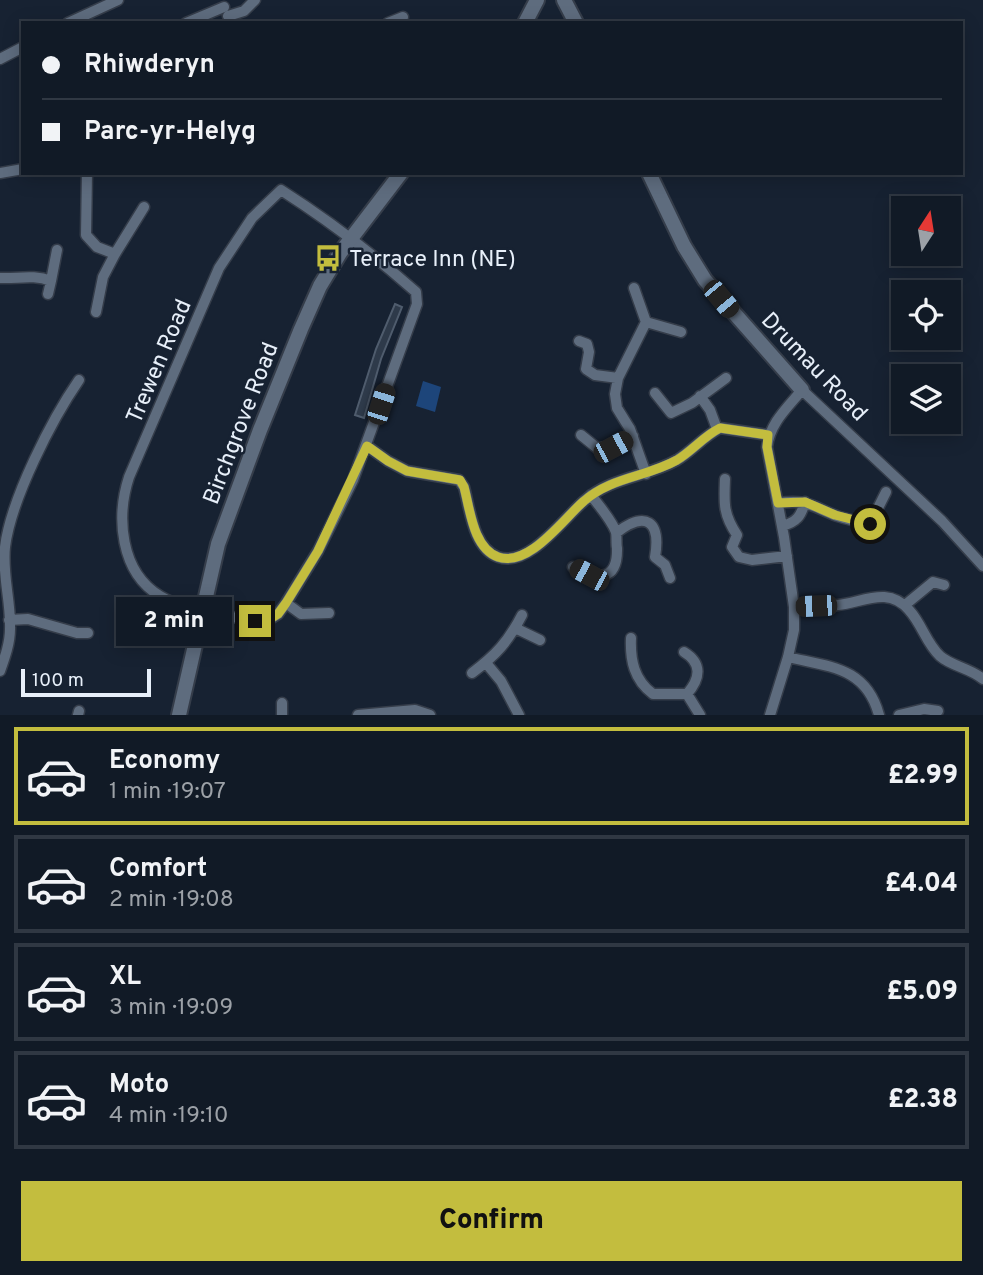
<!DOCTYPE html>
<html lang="en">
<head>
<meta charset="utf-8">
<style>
	:root { --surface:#111a26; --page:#1a232e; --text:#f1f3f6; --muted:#9ca1a7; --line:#303843; --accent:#c3bd3e }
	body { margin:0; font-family:Overpass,sans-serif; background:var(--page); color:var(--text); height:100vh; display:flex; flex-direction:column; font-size:26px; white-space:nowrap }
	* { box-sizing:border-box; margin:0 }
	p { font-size:23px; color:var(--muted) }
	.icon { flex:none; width:38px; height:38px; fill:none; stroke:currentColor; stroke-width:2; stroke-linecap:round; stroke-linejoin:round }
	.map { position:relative; height:715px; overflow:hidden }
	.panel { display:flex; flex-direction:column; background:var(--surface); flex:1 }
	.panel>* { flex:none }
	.hud { position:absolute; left:21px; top:21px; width:942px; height:154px; border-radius:0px; box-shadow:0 4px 18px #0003,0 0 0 2px var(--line); display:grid; align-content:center; height:154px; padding:0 21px; background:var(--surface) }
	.needle { width:46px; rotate:12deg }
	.buttons { position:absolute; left:891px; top:196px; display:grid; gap:14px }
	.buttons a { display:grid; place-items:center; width:70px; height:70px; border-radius:0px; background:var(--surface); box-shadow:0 4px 18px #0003,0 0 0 2px var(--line); font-size:35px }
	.scale { position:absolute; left:21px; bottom:18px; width:130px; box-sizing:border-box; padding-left:7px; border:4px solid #e7eff9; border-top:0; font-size:19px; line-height:24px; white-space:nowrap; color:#e7eff9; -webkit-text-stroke:5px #172232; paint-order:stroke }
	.end { position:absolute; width:32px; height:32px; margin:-16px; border:9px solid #c3bd3e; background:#111; box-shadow:0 0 0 4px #111 }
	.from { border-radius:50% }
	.bubble { position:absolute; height:49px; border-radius:0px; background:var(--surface); box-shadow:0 4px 18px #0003,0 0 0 2px var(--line); font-size:23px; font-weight:800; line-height:49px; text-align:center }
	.car { position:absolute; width:21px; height:42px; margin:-21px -10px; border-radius:9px; box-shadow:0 0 5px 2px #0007; background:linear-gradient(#222 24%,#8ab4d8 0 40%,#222 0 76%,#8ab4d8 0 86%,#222 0) }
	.hud b { display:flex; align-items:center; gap:24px; height:66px; font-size:26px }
	.hud b+b { border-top:2px solid var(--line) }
	.hud i { width:18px; height:18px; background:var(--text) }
	ul { padding:12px 0 0; list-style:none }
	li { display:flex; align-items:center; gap:21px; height:98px; margin:0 14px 10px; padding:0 7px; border:4px solid var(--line); border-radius:0px }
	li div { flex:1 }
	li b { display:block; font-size:26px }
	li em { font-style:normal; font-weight:800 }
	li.on { border-color:var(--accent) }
	li>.icon { width:63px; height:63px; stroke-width:1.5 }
	.cta { display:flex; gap:14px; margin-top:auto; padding:14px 21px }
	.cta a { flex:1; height:80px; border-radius:0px; background:var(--accent); color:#111; font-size:28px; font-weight:800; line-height:80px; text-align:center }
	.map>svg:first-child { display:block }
	.green { fill:#1d457a }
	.building { fill:#2e3a4a; stroke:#4f5c6d; stroke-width:2 }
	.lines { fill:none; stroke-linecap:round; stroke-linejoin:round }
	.street-casing { stroke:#353d4a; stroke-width:13 }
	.secondary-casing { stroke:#353d4a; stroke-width:18 }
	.street { stroke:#5e6c7e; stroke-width:10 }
	.secondary { stroke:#5e6c7e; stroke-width:14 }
	.route { stroke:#c3bd3e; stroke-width:9 }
	.labels { text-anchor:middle; stroke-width:5; stroke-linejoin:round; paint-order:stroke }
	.poi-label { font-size:23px; fill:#e7eff9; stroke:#172232; text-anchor:start }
	.street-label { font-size:23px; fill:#e7eff9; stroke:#172232 }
</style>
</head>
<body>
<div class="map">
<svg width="983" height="715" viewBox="0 0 983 715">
	<rect width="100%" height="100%" fill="#172232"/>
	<path class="green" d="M423 381 441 387 435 412 416 406Z"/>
	<path class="building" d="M395 304 402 307 381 359 364 418 355 415 376 349Z"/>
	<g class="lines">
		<defs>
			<path id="street" d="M228 16 244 11 255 0
				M68 23 118 0
				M186 23 224 7
				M388 23 403 17
				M0 59 23 47
				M0 173 23 169
				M87 173 86 235 97 247 115 254 144 207
				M281 190C328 220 374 255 416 292L417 304 353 480 318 551 286 603 278 614 267 621H255C224 615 186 612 160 596 120 572 116 517 129 477L219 268 252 218Z
				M0 278C18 279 33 274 51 281L48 294
				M51 281 57 250
				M634 288 646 322 681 332
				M96 312 103 277 115 254
				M579 341 587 344 589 352 586 369 595 375 618 378
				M655 393 671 413 692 403 726 378
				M700 396 710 410 717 429
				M581 435 597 448 613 447 633 436
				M367 446 388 461 407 471 459 480 464 487C470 509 473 548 498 557 529 568 564 518 584 501 611 477 647 477 677 460 692 451 704 436 720 428L768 435
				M646 474 630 429 617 408 615 394 618 378 646 322
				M725 479C724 503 723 514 737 535L732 547 739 557 752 560 787 556
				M778 503C808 499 811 506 837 516 851 521 866 522 880 529
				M870 524 886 492
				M782 526C797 522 801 516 805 502
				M616 533C646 510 661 521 655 557L665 565 670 578
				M573 567C597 580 618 582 617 548 616 544 617 537 616 532 611 519 599 506 591 495
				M286 603 301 614 329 613
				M905 605 933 582 944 585
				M794 607C809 607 824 607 838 605 864 602 888 586 909 610 922 624 926 643 940 656 951 666 970 668 983 679
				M9 620 28 619 77 633H88
				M515 628 540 640
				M631 638C630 660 634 680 653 694H687C701 678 702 663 684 652
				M788 657C830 667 866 667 879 715
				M486 663 501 681 519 715
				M0 671C5 657 10 643 10 629 11 601 2 575 5 547 11 499 52 419 79 380
				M472 673C496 655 508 642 522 615
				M687 694 700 715
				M282 703V715
				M78 715 79 711
				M358 715 415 710 430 715
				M770 715 788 657 794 630V607L784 537 767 447C770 423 787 408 802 390L942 521 983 566
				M899 715 924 709 938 711"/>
			<path id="secondary" d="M564 0 576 23
				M525 23 537 0
				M649 173 684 246 705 280 802 390
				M179 715 218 544 260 430 301 329 320 286 340 253 401 173"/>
		</defs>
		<use href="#street" class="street-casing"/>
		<use href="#secondary" class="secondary-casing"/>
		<use href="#street" class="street"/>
		<use href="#secondary" class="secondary"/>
	</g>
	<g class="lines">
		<path class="route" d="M255 621H267L278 614 286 603 318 551 367 446 388 461 407 471 460 480 464 487C470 509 473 548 498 557 529 568 564 518 584 501 611 477 647 477 677 460 692 451 704 436 720 428L768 435 767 447 778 503 805 502 835 515 870 524"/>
	</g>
	<defs>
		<symbol id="bus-bare" viewBox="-9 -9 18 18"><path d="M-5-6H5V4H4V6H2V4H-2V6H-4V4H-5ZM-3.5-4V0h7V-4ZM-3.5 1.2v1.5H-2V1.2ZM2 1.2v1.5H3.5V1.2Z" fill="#c3bd3e" stroke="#172232" stroke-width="2.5" paint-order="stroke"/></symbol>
	</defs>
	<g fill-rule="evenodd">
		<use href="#bus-bare" x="309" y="239" width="38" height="38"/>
	</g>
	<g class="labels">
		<g class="poi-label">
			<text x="349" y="266">Terrace Inn (NE)</text>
		</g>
		<g class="street-label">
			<text transform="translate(158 361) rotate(-67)" y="8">Trewen Road</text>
			<text transform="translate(815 366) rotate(46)" y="8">Drumau Road</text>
			<text transform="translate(240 423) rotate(-69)" y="8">Birchgrove Road</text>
		</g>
	</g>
</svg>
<div class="buttons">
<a><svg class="needle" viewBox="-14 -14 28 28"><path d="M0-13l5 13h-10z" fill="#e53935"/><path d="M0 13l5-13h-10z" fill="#9ca1a7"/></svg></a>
<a><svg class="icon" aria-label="locate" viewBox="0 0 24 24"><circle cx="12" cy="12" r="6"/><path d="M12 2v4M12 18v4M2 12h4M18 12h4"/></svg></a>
<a><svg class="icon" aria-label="layers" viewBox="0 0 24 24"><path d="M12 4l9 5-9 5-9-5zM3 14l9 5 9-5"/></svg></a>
</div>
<div class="scale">100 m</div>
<i class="end from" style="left:870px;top:524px"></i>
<i class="end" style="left:255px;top:621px"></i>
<div class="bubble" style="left:116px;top:597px;width:116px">2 min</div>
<i class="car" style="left:721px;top:299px;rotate:140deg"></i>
<i class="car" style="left:381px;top:404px;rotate:18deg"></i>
<i class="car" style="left:613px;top:447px;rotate:62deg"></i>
<i class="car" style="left:589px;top:575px;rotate:298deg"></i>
<i class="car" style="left:816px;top:606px;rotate:268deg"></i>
<div class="hud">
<b><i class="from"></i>Rhiwderyn</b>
<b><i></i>Parc-yr-Helyg</b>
</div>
</div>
<section class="panel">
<ul>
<li class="on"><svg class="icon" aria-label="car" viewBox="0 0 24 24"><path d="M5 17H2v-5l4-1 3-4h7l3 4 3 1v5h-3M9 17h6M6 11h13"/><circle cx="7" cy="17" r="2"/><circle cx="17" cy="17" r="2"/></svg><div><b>Economy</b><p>1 min · 19:07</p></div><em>£2.99</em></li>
<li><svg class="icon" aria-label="car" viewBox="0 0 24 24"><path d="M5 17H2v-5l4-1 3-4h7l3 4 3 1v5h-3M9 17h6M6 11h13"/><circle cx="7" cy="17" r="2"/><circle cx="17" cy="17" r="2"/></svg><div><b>Comfort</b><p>2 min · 19:08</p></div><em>£4.04</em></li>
<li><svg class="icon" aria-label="car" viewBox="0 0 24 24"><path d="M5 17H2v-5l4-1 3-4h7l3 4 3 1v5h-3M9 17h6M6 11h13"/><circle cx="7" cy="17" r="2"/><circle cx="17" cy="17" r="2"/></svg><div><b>XL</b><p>3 min · 19:09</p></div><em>£5.09</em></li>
<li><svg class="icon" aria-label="car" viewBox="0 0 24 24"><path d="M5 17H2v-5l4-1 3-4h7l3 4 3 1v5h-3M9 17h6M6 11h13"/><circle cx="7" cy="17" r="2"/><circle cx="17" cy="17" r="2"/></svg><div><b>Moto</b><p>4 min · 19:10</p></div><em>£2.38</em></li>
</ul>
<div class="cta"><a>Confirm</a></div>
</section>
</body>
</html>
